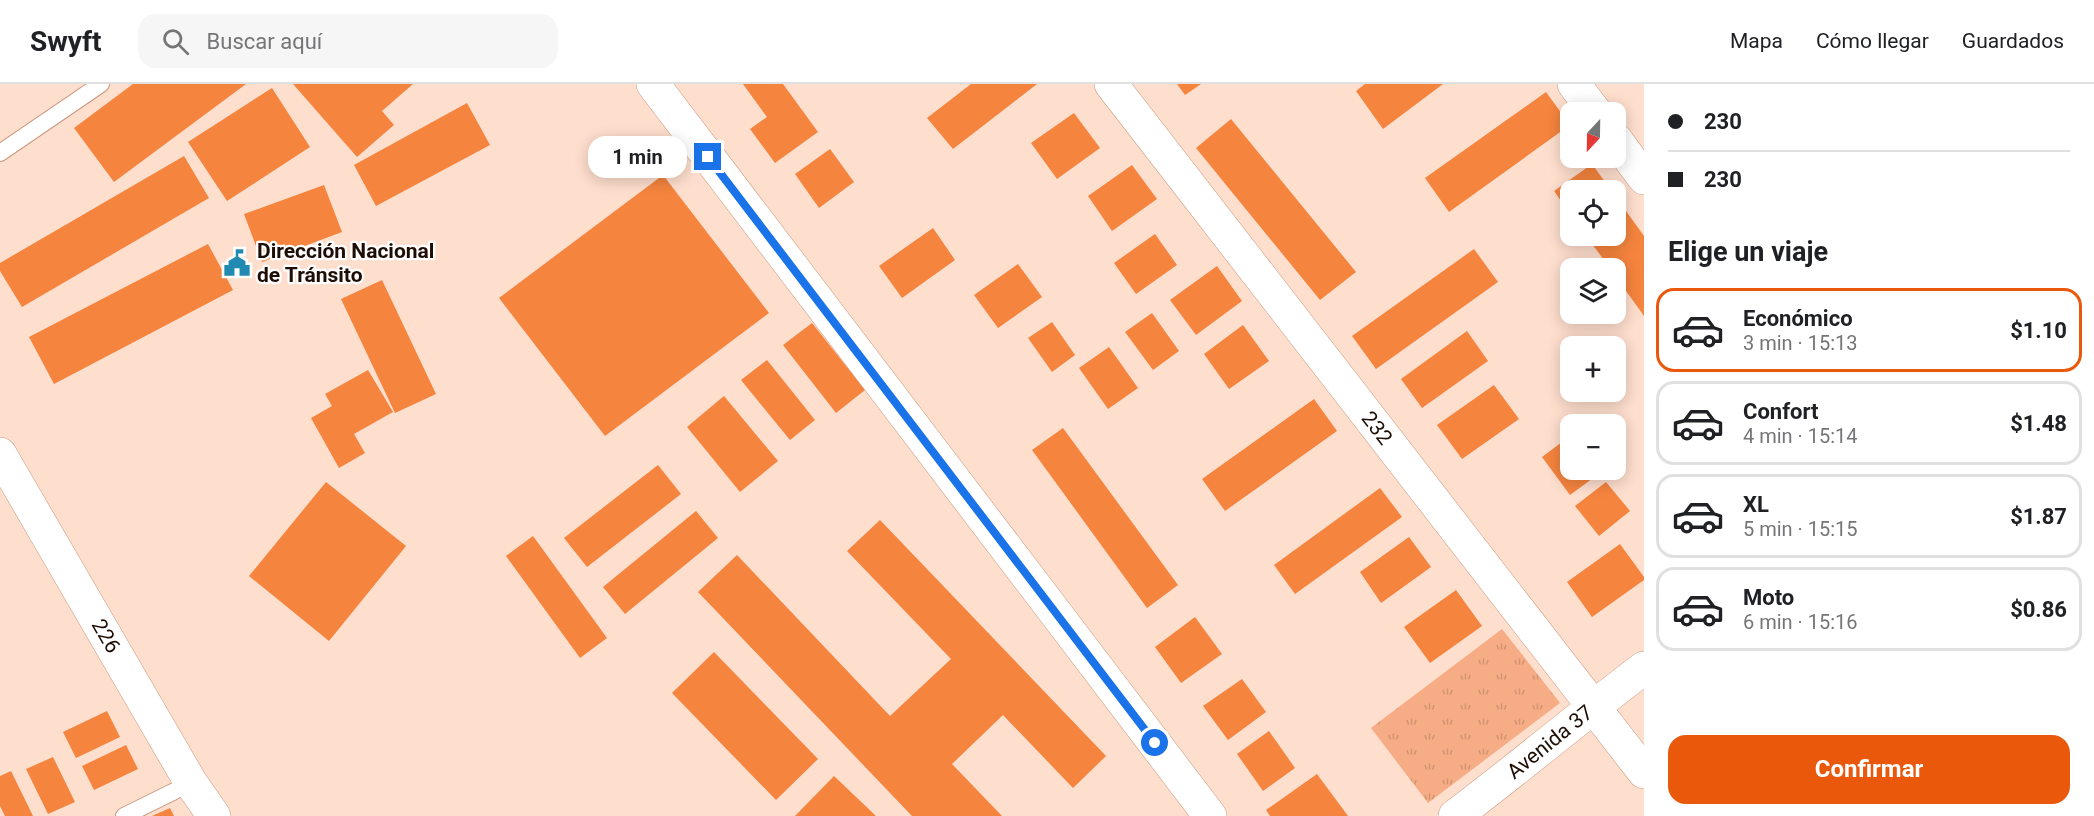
<!DOCTYPE html>
<html lang="es">
<head>
<meta charset="utf-8">
<style>
	:root { --surface:#fff; --page:#f6f6f6; --text:#202124; --muted:#757577; --line:#e0e0e0; --accent:#ea580c }
	body { margin:0; font-family:Roboto,sans-serif; background:var(--page); color:var(--text); height:100vh; display:flex; flex-direction:column; font-size:22px; white-space:nowrap }
	* { box-sizing:border-box; margin:0 }
	p { font-size:20px; color:var(--muted) }
	.icon { flex:none; width:33px; height:33px; fill:none; stroke:currentColor; stroke-width:2; stroke-linecap:round; stroke-linejoin:round }
	.map { position:relative; flex:1; overflow:hidden }
	.side { display:flex; flex-direction:column; background:var(--surface); width:450px }
	.side>* { flex:none }
	.top-card { display:grid; align-content:center; height:132px; padding:0 24px; background:var(--surface) }
	.needle { width:39px; rotate:202deg }
	.controls { position:absolute; left:1560px; top:18px; display:grid; gap:12px }
	.controls a { display:grid; place-items:center; width:66px; height:66px; border-radius:12px; background:var(--surface); box-shadow:0 3px 15px #0003; font-size:30px }
	.end { position:absolute; width:27px; height:27px; margin:-14px; border:8px solid #1a73e8; background:#fff; box-shadow:0 0 0 3px #fff }
	.from { border-radius:50% }
	.bubble { position:absolute; height:42px; border-radius:18px; background:var(--surface); box-shadow:0 3px 15px #0003; font-size:20px; font-weight:700; line-height:42px; text-align:center }
	.top-card b { display:flex; align-items:center; gap:21px; height:57px; font-size:22px }
	.top-card b+b { border-top:2px solid var(--line) }
	.top-card i { width:15px; height:15px; background:var(--text) }
	ul { padding:0; list-style:none }
	li { display:flex; align-items:center; gap:18px; height:84px; margin:0 12px 9px; padding:0 12px; border:3px solid var(--line); border-radius:18px }
	li div { flex:1 }
	li b { display:block; font-size:22px }
	li em { font-style:normal; font-weight:700 }
	li.on { border-color:var(--accent) }
	li>.icon { width:54px; height:54px; stroke-width:1.5 }
	h2 { padding:0 24px; font-size:27px; line-height:72px }
	.action { display:flex; gap:12px; margin-top:auto; padding:12px 24px }
	.action a { flex:1; height:69px; border-radius:18px; background:var(--accent); color:#fff; font-size:24px; font-weight:700; line-height:69px; text-align:center }
	header { display:flex; align-items:center; gap:36px; box-sizing:border-box; height:84px; padding:0 30px; background:var(--surface); border-bottom:2px solid var(--line) }
	header strong { font-size:28px }
	nav { display:flex; gap:33px; margin-inline-start:auto; font-size:21px }
	.search { width:420px; height:54px; background:var(--page); display:flex; align-items:center; gap:15px; box-sizing:border-box; padding:0 21px; border-radius:18px; color:var(--muted); font-size:22px }
	main { display:flex; flex:1; min-height:0 }
	.map>svg:first-child { display:block }
	.park { fill:url(#park-tufts) }
	.building { fill:#f5843e }
	.lines { fill:none; stroke-linecap:round; stroke-linejoin:round }
	.lane-casing { stroke:#ca997f; stroke-width:18 }
	.street-casing { stroke:#ca997f; stroke-width:34 }
	.secondary-casing { stroke:#ca997f; stroke-width:34 }
	.lane { stroke:#fff; stroke-width:16 }
	.street { stroke:#fff; stroke-width:33 }
	.secondary { stroke:#fff; stroke-width:33 }
	.route { stroke:#1a73e8; stroke-width:8 }
	.labels { text-anchor:middle; stroke-width:4.5; stroke-linejoin:round; paint-order:stroke }
	.poi-label { font-size:21px; font-weight:bold; fill:#1e0d04; stroke:#fff; text-anchor:start }
	.street-label { font-size:21px; fill:#1e0d04; stroke:#fff }
</style>
</head>
<body>
<header>
<strong>Swyft</strong>
<div class="search"><svg class="icon" aria-label="search" viewBox="0 0 24 24"><circle cx="10" cy="10" r="6"/><path d="M15 15l6 6"/></svg>Buscar aquí</div>
<nav><a>Mapa</a><a>Cómo llegar</a><a>Guardados</a></nav>
</header>
<main>
<div class="map">
<svg width="1644" height="732" viewBox="0 0 1644 732">
	<defs>
		<pattern id="park-tufts" width="24" height="20" patternUnits="userSpaceOnUse" patternTransform="scale(1.5)"><rect width="24" height="20" fill="#f6ac84"/><path d="M3 7l-1-3M5 7V3M7 7l1-3M15 17l-1-3M17 17v-4M19 17l1-3" fill="none" stroke="#d29370"/></pattern>
	</defs>
	<rect width="100%" height="100%" fill="#fedecd"/>
	<path class="park" d="M1502 545 1560 619 1428 719 1371 644Z"/>
	<path class="building" d="M133 0H246L114 98 74 44Z
		M293 0H413L382 27 394 41 357 73Z
		M743 0H783L818 48 775 79 750 45 767 33Z
		M971 0H1037L953 65 927 34Z
		M1177 0H1201L1185 11Z
		M1365 0H1443L1383 45 1356 7Z
		M272 4 310 63 227 117 188 58Z
		M1546 8 1570 41 1449 128 1425 94Z
		M467 19 490 61 376 122 354 81Z
		M1074 29 1100 64 1057 95 1031 59Z
		M1231 35 1356 188 1320 216 1196 64Z
		M830 65 854 98 819 124 795 90Z
		M184 72 209 114 22 223 0 187V179Z
		M1592 80 1611 106H1570V130L1554 107Z
		M1132 81 1157 115 1112 147 1088 112Z
		M663 91 769 229 605 352 499 214Z
		M324 101 342 148 262 178 244 130Z
		M1616 113 1644 152V232L1616 193V184H1610L1586 152H1616Z
		M933 144 955 176 902 214 879 182Z
		M1155 150 1177 181 1136 210 1114 179Z
		M208 160 233 206 54 300 29 253Z
		M1474 165 1498 198 1376 285 1352 252Z
		M1018 180 1042 213 998 244 974 211Z
		M1217 182 1242 217 1196 251 1170 216Z
		M382 196 436 310 395 329 341 215Z
		M1152 229 1179 267 1153 286 1125 248Z
		M1052 238 1075 271 1052 288 1028 254Z
		M812 239 865 306 836 329 783 261Z
		M1243 241 1269 277 1229 305 1204 270Z
		M1467 247 1488 277 1422 324 1401 295Z
		M1109 263 1138 304 1108 325 1079 284Z
		M767 276 815 336 790 356 741 296Z
		M368 286 393 328 354 350 365 369 339 384 311 334 332 322 325 310Z
		M1494 301 1519 335 1462 375 1437 341Z
		M724 312 778 377 740 408 687 343Z
		M1314 315 1337 347 1225 427 1202 395Z
		M1063 344 1178 501 1147 524 1032 366Z
		M1570 352V386H1604L1570 411 1542 373Z
		M658 381 681 410 587 483 564 454Z
		M326 398 406 462 329 557 249 492Z
		M1606 398 1630 427 1599 452 1575 422Z
		M1380 404 1402 433 1295 510 1274 481Z
		M696 427 718 454 625 530 603 503Z
		M880 436 1106 672 1073 704 1003 631 952 680 1002 732H912L698 508 737 471 890 632 951 575 847 467Z
		M533 452 607 554 580 574 506 472Z
		M1409 453 1431 483 1381 519 1360 488Z
		M1620 460 1644 493V496L1592 533 1567 498Z
		M1456 506 1482 542 1430 579 1404 543Z
		M1195 533 1222 570 1181 599 1155 563Z
		M714 568 818 675 776 716 672 609Z
		M1242 595 1266 628 1228 656 1203 622Z
		M107 627 120 653 76 674 63 648Z
		M1269 647 1295 684 1263 707 1237 670Z
		M126 661 138 685 94 706 82 682Z
		M53 673 75 718 48 730 26 685Z
		M11 687 33 732H5L0 722V692Z
		M1317 690 1348 732H1270L1266 726Z
		M834 692 876 732H795Z
		M170 724 174 732H152Z"/>
	<g class="lines">
		<defs>
			<path id="lane" d="M0 69 101 0
				M124 732 191 699"/>
			<path id="street" d="M1111 0 1644 688
				M1574 0 1595 28
				M1616 56 1644 94
				M0 370 191 699 214 732
				M1455 732C1519 684 1580 632 1644 584"/>
			<path id="secondary" d="M653 0 1210 732"/>
		</defs>
		<use href="#lane" class="lane-casing"/>
		<use href="#street" class="street-casing"/>
		<use href="#secondary" class="secondary-casing"/>
		<use href="#lane" class="lane"/>
		<use href="#street" class="street"/>
		<use href="#secondary" class="secondary"/>
	</g>
	<g class="lines">
		<path class="route" d="M708 73 1155 659"/>
	</g>
	<defs>
		<symbol id="civic-bare" viewBox="-9 -9 18 18"><path d="M-.6-6.5H3V-4.5H.6V-3L4-1V1h2V6H-6V1h2V-1L-.6-3ZM-1.2 2.5V6h2.4V2.5Z" fill="#218ab2" stroke="#fff" stroke-width="2.5" paint-order="stroke"/></symbol>
	</defs>
	<g fill-rule="evenodd">
		<use href="#civic-bare" x="218" y="160" width="38" height="38"/>
	</g>
	<g class="labels">
		<g class="poi-label">
			<text x="257" y="174">Dirección Nacional<tspan x="257" dy="24">de Tránsito</tspan></text>
		</g>
		<g class="street-label">
			<text transform="translate(1377 344) rotate(52)" y="7">232</text>
			<text transform="translate(106 552) rotate(60)" y="7">226</text>
			<text transform="translate(1550 658) rotate(-39)" y="7">Avenida 37</text>
		</g>
	</g>
</svg>
<div class="controls">
<a><svg class="needle" viewBox="-14 -14 28 28"><path d="M0-13l5 13h-10z" fill="#e53935"/><path d="M0 13l5-13h-10z" fill="#757577"/></svg></a>
<a><svg class="icon" aria-label="locate" viewBox="0 0 24 24"><circle cx="12" cy="12" r="6"/><path d="M12 2v4M12 18v4M2 12h4M18 12h4"/></svg></a>
<a><svg class="icon" aria-label="layers" viewBox="0 0 24 24"><path d="M12 4l9 5-9 5-9-5zM3 14l9 5 9-5"/></svg></a>
<a>+</a>
<a>−</a>
</div>
<i class="end from" style="left:1155px;top:659px"></i>
<i class="end" style="left:708px;top:73px"></i>
<div class="bubble" style="left:588px;top:52px;width:99px">1 min</div>
</div>
<section class="side">
<div class="top-card">
<b><i class="from"></i>230</b>
<b><i></i>230</b>
</div>
<h2>Elige un viaje</h2>
<ul>
<li class="on"><svg class="icon" aria-label="car" viewBox="0 0 24 24"><path d="M5 17H2v-5l4-1 3-4h7l3 4 3 1v5h-3M9 17h6M6 11h13"/><circle cx="7" cy="17" r="2"/><circle cx="17" cy="17" r="2"/></svg><div><b>Económico</b><p>3 min · 15:13</p></div><em>$1.10</em></li>
<li><svg class="icon" aria-label="car" viewBox="0 0 24 24"><path d="M5 17H2v-5l4-1 3-4h7l3 4 3 1v5h-3M9 17h6M6 11h13"/><circle cx="7" cy="17" r="2"/><circle cx="17" cy="17" r="2"/></svg><div><b>Confort</b><p>4 min · 15:14</p></div><em>$1.48</em></li>
<li><svg class="icon" aria-label="car" viewBox="0 0 24 24"><path d="M5 17H2v-5l4-1 3-4h7l3 4 3 1v5h-3M9 17h6M6 11h13"/><circle cx="7" cy="17" r="2"/><circle cx="17" cy="17" r="2"/></svg><div><b>XL</b><p>5 min · 15:15</p></div><em>$1.87</em></li>
<li><svg class="icon" aria-label="car" viewBox="0 0 24 24"><path d="M5 17H2v-5l4-1 3-4h7l3 4 3 1v5h-3M9 17h6M6 11h13"/><circle cx="7" cy="17" r="2"/><circle cx="17" cy="17" r="2"/></svg><div><b>Moto</b><p>6 min · 15:16</p></div><em>$0.86</em></li>
</ul>
<div class="action"><a>Confirmar</a></div>
</section>
</main>
</body>
</html>
